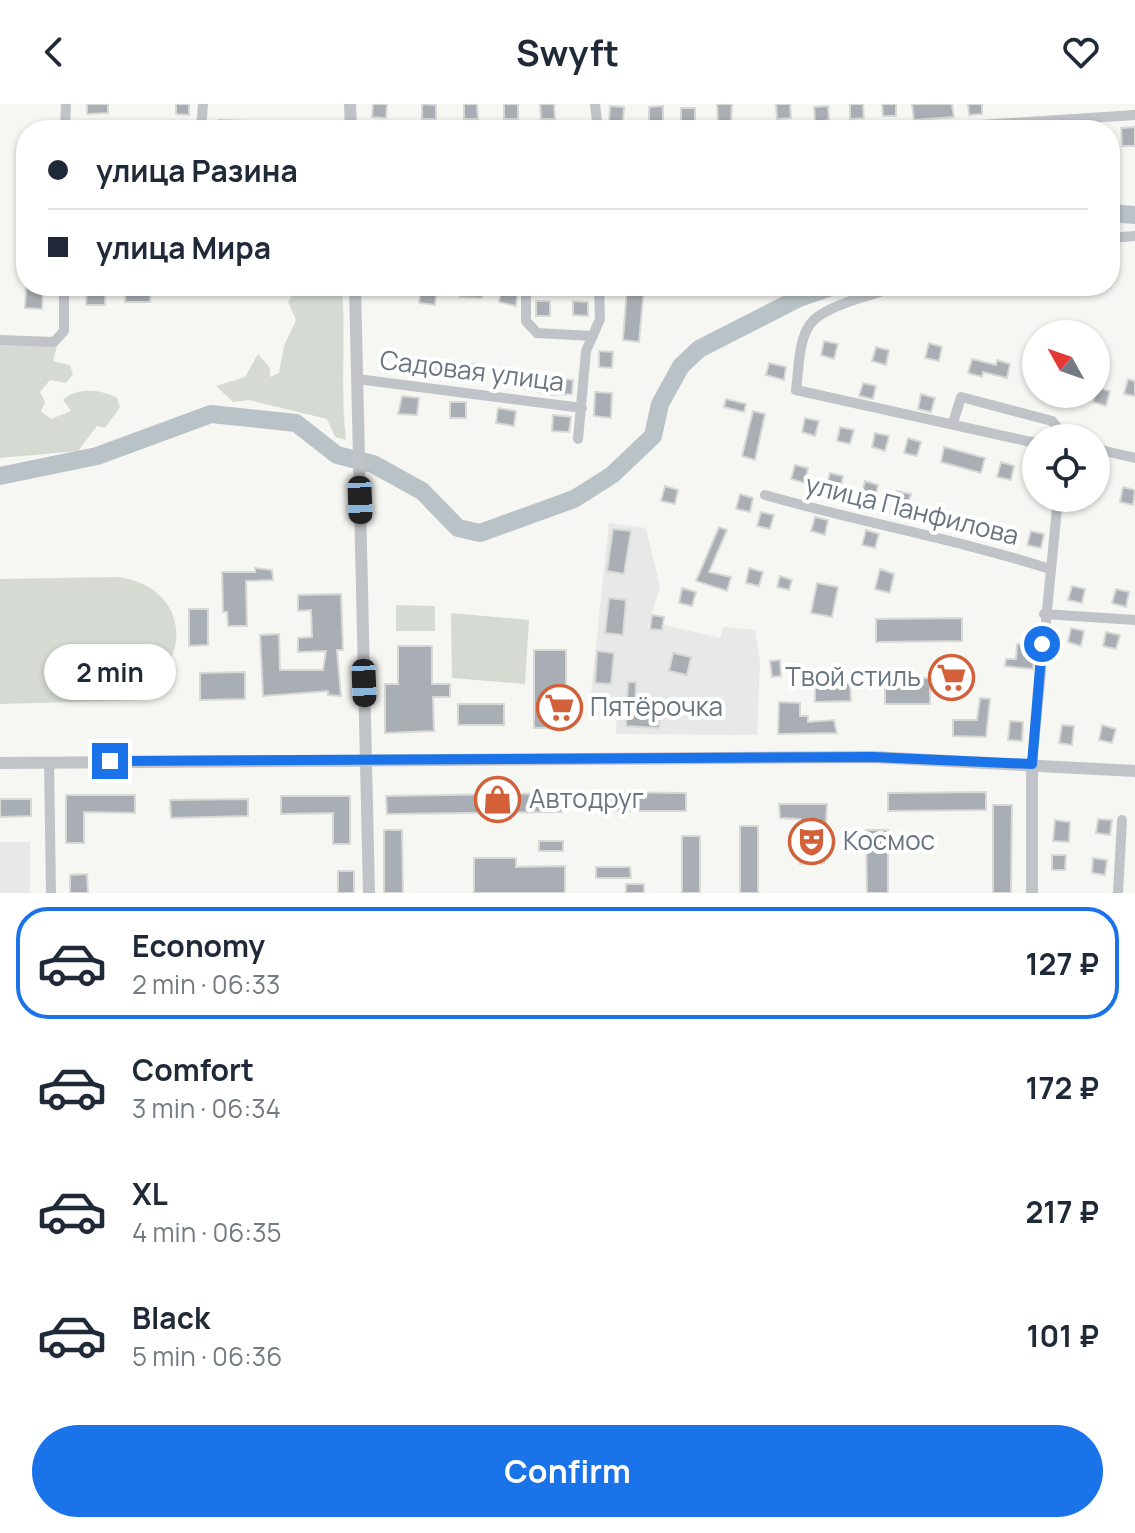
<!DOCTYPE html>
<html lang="en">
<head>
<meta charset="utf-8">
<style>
	:root { --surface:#fff; --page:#f6f6f7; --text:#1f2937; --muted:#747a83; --line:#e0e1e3; --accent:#1a73e8 }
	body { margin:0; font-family:Manrope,sans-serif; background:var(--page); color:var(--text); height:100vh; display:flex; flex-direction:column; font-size:30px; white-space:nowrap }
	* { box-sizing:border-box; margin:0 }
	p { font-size:26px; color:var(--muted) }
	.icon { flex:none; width:44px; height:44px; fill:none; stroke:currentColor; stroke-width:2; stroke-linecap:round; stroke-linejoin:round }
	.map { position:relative; height:789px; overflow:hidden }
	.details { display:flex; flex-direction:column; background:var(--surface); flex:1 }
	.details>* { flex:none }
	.banner { position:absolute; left:16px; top:16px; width:1104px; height:176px; border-radius:32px; box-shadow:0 2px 6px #0004; display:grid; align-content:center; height:176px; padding:0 32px; background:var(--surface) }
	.needle { width:52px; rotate:310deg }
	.controls { position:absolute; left:1022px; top:216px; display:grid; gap:16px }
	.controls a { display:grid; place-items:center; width:88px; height:88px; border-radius:50%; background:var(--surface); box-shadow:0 2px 6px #0004; font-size:40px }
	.end { position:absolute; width:36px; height:36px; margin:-18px; border:10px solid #1a73e8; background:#fff; box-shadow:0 0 0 4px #fff }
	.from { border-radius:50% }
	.bubble { position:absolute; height:56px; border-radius:28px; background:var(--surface); box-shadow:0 2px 6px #0004; font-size:26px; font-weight:700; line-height:56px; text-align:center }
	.car { position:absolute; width:24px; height:48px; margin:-24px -12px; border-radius:10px; box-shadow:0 0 6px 2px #0007; background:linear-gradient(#222 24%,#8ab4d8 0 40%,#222 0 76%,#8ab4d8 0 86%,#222 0) }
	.banner b { display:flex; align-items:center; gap:28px; height:76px; font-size:30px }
	.banner b+b { border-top:2px solid var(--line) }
	.banner i { width:20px; height:20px; background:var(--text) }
	ul { padding:14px 0 0; list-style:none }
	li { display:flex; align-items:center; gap:24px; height:112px; margin:0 16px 12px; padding:0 16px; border:4px solid transparent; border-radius:32px }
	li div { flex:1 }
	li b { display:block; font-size:30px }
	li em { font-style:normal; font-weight:700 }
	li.on { border-color:var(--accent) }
	li>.icon { width:72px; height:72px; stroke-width:1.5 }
	.cta { display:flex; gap:16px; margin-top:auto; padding:16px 32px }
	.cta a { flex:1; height:92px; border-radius:48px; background:var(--accent); color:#fff; font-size:32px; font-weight:700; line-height:92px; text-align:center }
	header { display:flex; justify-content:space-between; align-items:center; height:104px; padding:0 32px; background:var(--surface); font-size:36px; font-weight:700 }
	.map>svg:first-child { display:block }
	.built { fill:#e7e8e7 }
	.green { fill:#d5dbd3 }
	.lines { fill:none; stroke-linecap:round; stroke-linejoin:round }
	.river { stroke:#b9c2c7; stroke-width:18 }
	.building { fill:#a8aeb3; stroke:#d8d8d6; stroke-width:2 }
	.minor { stroke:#c0c3c7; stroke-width:10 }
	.tertiary { stroke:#c0c3c7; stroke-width:12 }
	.route { stroke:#1a73e8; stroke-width:10 }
	.labels { text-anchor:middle; stroke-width:8; stroke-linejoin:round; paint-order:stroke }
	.street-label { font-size:26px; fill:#687581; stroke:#fff }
	.poi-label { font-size:26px; fill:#687581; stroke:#fff; text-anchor:start }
</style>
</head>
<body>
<header><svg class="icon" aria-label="back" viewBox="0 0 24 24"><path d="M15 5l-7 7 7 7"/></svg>Swyft<svg class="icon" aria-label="heart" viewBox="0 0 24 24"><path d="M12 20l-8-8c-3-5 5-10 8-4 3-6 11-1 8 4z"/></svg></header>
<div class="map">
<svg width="1135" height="789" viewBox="0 0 1135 789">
	<rect width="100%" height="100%" fill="#f6f6f3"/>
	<path class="built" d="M609 419 646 424 660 483 647 525 662 527 664 521 720 534 723 523 755 526 760 558 757 631 616 630 617 602 590 598Z
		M0 738H30V789H0Z"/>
	<path class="green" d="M298 182H342C346 234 340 285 346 336L335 333 327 315 249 296 233 298 216 282 245 273 258 250 270 264V273L279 269 284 242 296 216 288 198Z
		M0 241 57 242 53 257 70 261 73 270 66 279 50 276 40 288 45 298 41 307 51 315 71 307 63 296C76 283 101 285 117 294L120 303 105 324 97 322 78 347 0 354Z
		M117 473C180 480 197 544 148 583V596L0 600V475Z
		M396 501 435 502V527H396Z
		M451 509 529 516 525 580 452 574Z"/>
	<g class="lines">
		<path class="river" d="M1110 109 1135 111
			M0 372 97 352 211 310 296 319 337 351 373 360 422 387 458 424 480 429 574 395 612 371 653 332 660 300 681 262 699 245 799 194 834 182"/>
	</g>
	<path class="building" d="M87 0H108V9L87 10Z
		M176 0H189V11L176 10Z
		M373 0H387L386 14 372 13Z
		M422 0 436 1V15H422Z
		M464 0H477L478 15H464Z
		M504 0H518V15H504Z
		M540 0H554L555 15H541Z
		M717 0H732L731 17H718Z
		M776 0H790L791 14 777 15Z
		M850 0H863L864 14 850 15Z
		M882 0H896V12H883Z
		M912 0H952L954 13 914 16Z
		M968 0H982V10L969 11Z
		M610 2 624 3 623 18 609 17Z
		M663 2V17H649V3Z
		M828 2 829 16 815 18 814 3Z
		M681 4H695V18H681Z
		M219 16 247 17 246 26H218Z
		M1135 23V42H1122L1121 24Z
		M87 182H105V201H86Z
		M126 182H151L150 198H125Z
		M421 182H437L435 201 419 199Z
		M461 182H483L482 194 460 193Z
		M502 182 518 184 516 202 499 198Z
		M627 183 644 184 639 238 623 236Z
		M26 184 43 185 42 205 25 204Z
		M536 197H550V212H536Z
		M573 197 588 198V212L573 211Z
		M824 237 838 240 834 255 821 251Z
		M929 239 942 243 939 257 925 254Z
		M876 243 889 246 886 261 872 257Z
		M599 247 613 248 612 264 599 263Z
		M424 255 439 256 436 271 422 270Z
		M972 255 996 261 997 256 1010 260 1007 274 983 268 982 273 968 269Z
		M460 258 481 261 479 276 460 275Z
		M769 259 786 263 784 276 766 271Z
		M504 265 573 276 572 290 553 291 502 280Z
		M1128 275 1135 277V292L1124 290Z
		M863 279 876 282 873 295 859 292Z
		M1097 284 1110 287 1106 302 1093 298Z
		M595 288 612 289 611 314 594 312Z
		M921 290 935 294 931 308 918 305Z
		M402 292 419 294 417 311 398 310Z
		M726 295 746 300 744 308 724 303Z
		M450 298H466V314H450Z
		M498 304 516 307 514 322 496 319Z
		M753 307 765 310 755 356 742 352Z
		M553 311 571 313 569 328 552 327Z
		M805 314 819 317 815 332 802 328Z
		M840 323 854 326 850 340 837 337Z
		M875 329 889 332 885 347 872 343Z
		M908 334 921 338 917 352 904 349Z
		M944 343 985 354 981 369 941 358Z
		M1001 358 1014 362 1011 376 997 373Z
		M795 361 808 364 805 379 791 375Z
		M830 369 843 372 840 386 826 383Z
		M865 377 878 381 875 395 861 392Z
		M665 382 678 386 675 400 661 397Z
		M1123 383 1135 386 1133 401 1120 398Z
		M897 387 911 390 907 404 894 401Z
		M740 390 753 394 750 408 736 405Z
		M761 408 774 411 770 425 757 422Z
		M815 413 828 416 825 431 811 427Z
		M719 423 727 426 709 468 731 473 727 487 696 477Z
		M613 425 631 427 624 470 607 467Z
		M866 426 879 430 875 444 862 441Z
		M1031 427 1044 430 1041 444 1027 441Z
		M255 464 272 466 273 476 246 477 247 522H228L227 508H223L222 468H255Z
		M749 464 763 468 759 482 746 479Z
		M880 465 894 470 890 489 875 485Z
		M780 472 792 476 789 486 777 483Z
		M817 479 838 483 832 513 811 509Z
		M1072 482 1085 485 1082 499 1068 496Z
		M682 484 696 488 692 502 679 499Z
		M1116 485 1129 488 1126 503 1112 499Z
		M341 490 343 546H337L341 592 328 591V587L263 592 260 531 279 530 280 566H323L326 547 298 548V534L312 533 311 506 298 507V491Z
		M609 494 626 496 623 531 605 529Z
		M189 505H208V541L189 542Z
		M652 511 664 513 662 526 650 525Z
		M962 514V537L876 538V515Z
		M1071 524 1084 527 1081 542 1068 538Z
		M1106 528 1120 531 1116 545 1103 542Z
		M1017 540 1036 542 1033 565 1005 562 1006 555H1016Z
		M398 542H432V580H450V593H433L434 627 385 629V580H398Z
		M534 546H566V624H534Z
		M597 547 614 549 611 580 595 579Z
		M673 549 691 553 687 571 669 567Z
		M780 556 781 572 772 573 770 557Z
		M939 567H966V578L939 579Z
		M245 568V595L200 596V569Z
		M885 574H930V600H885Z
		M628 578H636L635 605 660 606 659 624 626 622Z
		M815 579H850L851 597 815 598Z
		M980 594 990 595 986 633 953 632V616H977Z
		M779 598 800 599V612H808V618L834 616 837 629 778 630Z
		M458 600H504V621H458Z
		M1010 617 1023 618 1022 637 1008 636Z
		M1062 621 1074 622 1072 641 1059 639Z
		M1102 621 1116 625 1112 639 1099 636Z
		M589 688 686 689V707H589Z
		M986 688V706L888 707V689Z
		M562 689V708L387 710 386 692Z
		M66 691H135V709L84 708V739H66Z
		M281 692H350V740H333V709L281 710Z
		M0 695H31V712L0 713Z
		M248 695V712L171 714 170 696Z
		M779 700H827L824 759 800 760V715L780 714Z
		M993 701H1012L1011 789H993Z
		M1098 715 1112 716 1110 731 1096 729Z
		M1055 716 1070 718 1069 738 1053 737Z
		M740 722H758V789H740Z
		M384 726H402L403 789H384Z
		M866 726H888V789H867Z
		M682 732H700V789H682Z
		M539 737H563V747H539Z
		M1052 751H1066L1065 766H1052Z
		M474 754H516V763L565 762V789H474Z
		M1093 754 1107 756 1105 771 1092 769Z
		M596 763H630L631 774H596Z
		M338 767H354V789H338Z
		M87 770 88 789H70V771Z
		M626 780H644V789H626Z"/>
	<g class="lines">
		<path class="minor" d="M595 0 598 26
			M65 26 66 0
			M201 26 203 0
			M478 26H774
			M903 26 1135 11
			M1110 134 1135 132
			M526 182V217L537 229 593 232
			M900 182C878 189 826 201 812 218 798 233 799 266 796 286L1036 339
			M0 236 54 238 64 227V182
			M357 275 582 304
			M953 319 961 293 1052 317 1066 334
			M578 335 586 247 600 215 599 182
			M1096 345 1135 354
			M765 391C859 418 956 435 1050 465
			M1044 510 1135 516
			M49 658 51 789
			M1032 660 1058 394
			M1118 789 1122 716"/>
		<path class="tertiary" d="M350 0 351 26
			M355 182 369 789
			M0 659 873 653 1135 667
			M1032 789V660"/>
	</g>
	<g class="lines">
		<path class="route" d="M110 657 873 653 1032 660 1042 540"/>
	</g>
	<defs>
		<symbol id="supermarket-ring" viewBox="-11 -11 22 22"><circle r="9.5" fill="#fff" stroke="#d26038" stroke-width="1.5"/><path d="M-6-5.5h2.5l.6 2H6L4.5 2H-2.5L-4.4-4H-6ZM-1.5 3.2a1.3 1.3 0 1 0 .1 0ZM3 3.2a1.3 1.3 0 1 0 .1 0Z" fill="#d26038"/></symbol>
		<symbol id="shop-ring" viewBox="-11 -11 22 22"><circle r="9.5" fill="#fff" stroke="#d26038" stroke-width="1.5"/><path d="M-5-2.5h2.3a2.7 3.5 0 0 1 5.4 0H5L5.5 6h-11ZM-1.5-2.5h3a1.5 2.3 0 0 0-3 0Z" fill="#d26038"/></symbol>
		<symbol id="theatre-ring" viewBox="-11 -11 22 22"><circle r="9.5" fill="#fff" stroke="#d26038" stroke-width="1.5"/><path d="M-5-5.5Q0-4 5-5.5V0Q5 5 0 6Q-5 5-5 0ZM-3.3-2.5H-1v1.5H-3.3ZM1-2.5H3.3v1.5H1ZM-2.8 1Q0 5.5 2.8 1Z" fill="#d26038"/></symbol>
	</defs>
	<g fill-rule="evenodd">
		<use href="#supermarket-ring" x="926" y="548" width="51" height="51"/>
		<use href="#supermarket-ring" x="534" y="578" width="51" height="51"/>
		<use href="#shop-ring" x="472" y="670" width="51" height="51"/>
		<use href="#theatre-ring" x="786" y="712" width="51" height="51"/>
	</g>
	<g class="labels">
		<g class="street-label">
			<text transform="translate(472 267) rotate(7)" y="9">Садовая улица</text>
			<text transform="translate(912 406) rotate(14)" y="9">улица Панфилова</text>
		</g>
		<g class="poi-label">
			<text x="921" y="582" text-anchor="end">Твой стиль</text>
			<text x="590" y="612">Пятёрочка</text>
			<text x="529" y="704">Автодруг</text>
			<text x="843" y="746">Космос</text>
		</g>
	</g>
</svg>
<div class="controls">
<a><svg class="needle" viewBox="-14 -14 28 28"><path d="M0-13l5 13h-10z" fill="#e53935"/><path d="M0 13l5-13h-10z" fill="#747a83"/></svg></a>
<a><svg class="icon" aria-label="locate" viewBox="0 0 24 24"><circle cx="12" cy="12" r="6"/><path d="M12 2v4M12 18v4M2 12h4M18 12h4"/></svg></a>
</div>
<i class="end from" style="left:1042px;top:540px"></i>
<i class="end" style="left:110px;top:657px"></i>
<div class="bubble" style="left:44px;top:540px;width:132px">2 min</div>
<i class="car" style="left:360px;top:396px;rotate:178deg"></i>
<i class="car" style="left:364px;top:579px;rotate:178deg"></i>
<div class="banner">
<b><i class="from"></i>улица Разина</b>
<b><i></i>улица Мира</b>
</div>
</div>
<section class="details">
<ul>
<li class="on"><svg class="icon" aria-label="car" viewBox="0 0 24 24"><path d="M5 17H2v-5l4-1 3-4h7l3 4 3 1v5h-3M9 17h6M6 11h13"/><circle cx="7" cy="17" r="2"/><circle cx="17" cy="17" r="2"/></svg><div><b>Economy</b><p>2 min · 06:33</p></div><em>127 ₽</em></li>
<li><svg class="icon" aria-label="car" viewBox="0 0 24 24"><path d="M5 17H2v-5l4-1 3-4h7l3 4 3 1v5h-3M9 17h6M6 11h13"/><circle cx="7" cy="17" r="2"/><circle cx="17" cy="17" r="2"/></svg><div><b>Comfort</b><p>3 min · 06:34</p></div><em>172 ₽</em></li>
<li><svg class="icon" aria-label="car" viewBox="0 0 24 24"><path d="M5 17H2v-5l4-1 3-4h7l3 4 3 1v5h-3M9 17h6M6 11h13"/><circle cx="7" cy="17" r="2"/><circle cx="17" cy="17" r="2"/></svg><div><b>XL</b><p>4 min · 06:35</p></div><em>217 ₽</em></li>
<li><svg class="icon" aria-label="car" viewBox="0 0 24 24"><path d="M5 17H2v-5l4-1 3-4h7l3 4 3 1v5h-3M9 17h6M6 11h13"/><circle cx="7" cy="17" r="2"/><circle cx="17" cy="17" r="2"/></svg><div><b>Black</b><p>5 min · 06:36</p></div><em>101 ₽</em></li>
</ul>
<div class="cta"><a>Confirm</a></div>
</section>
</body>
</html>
